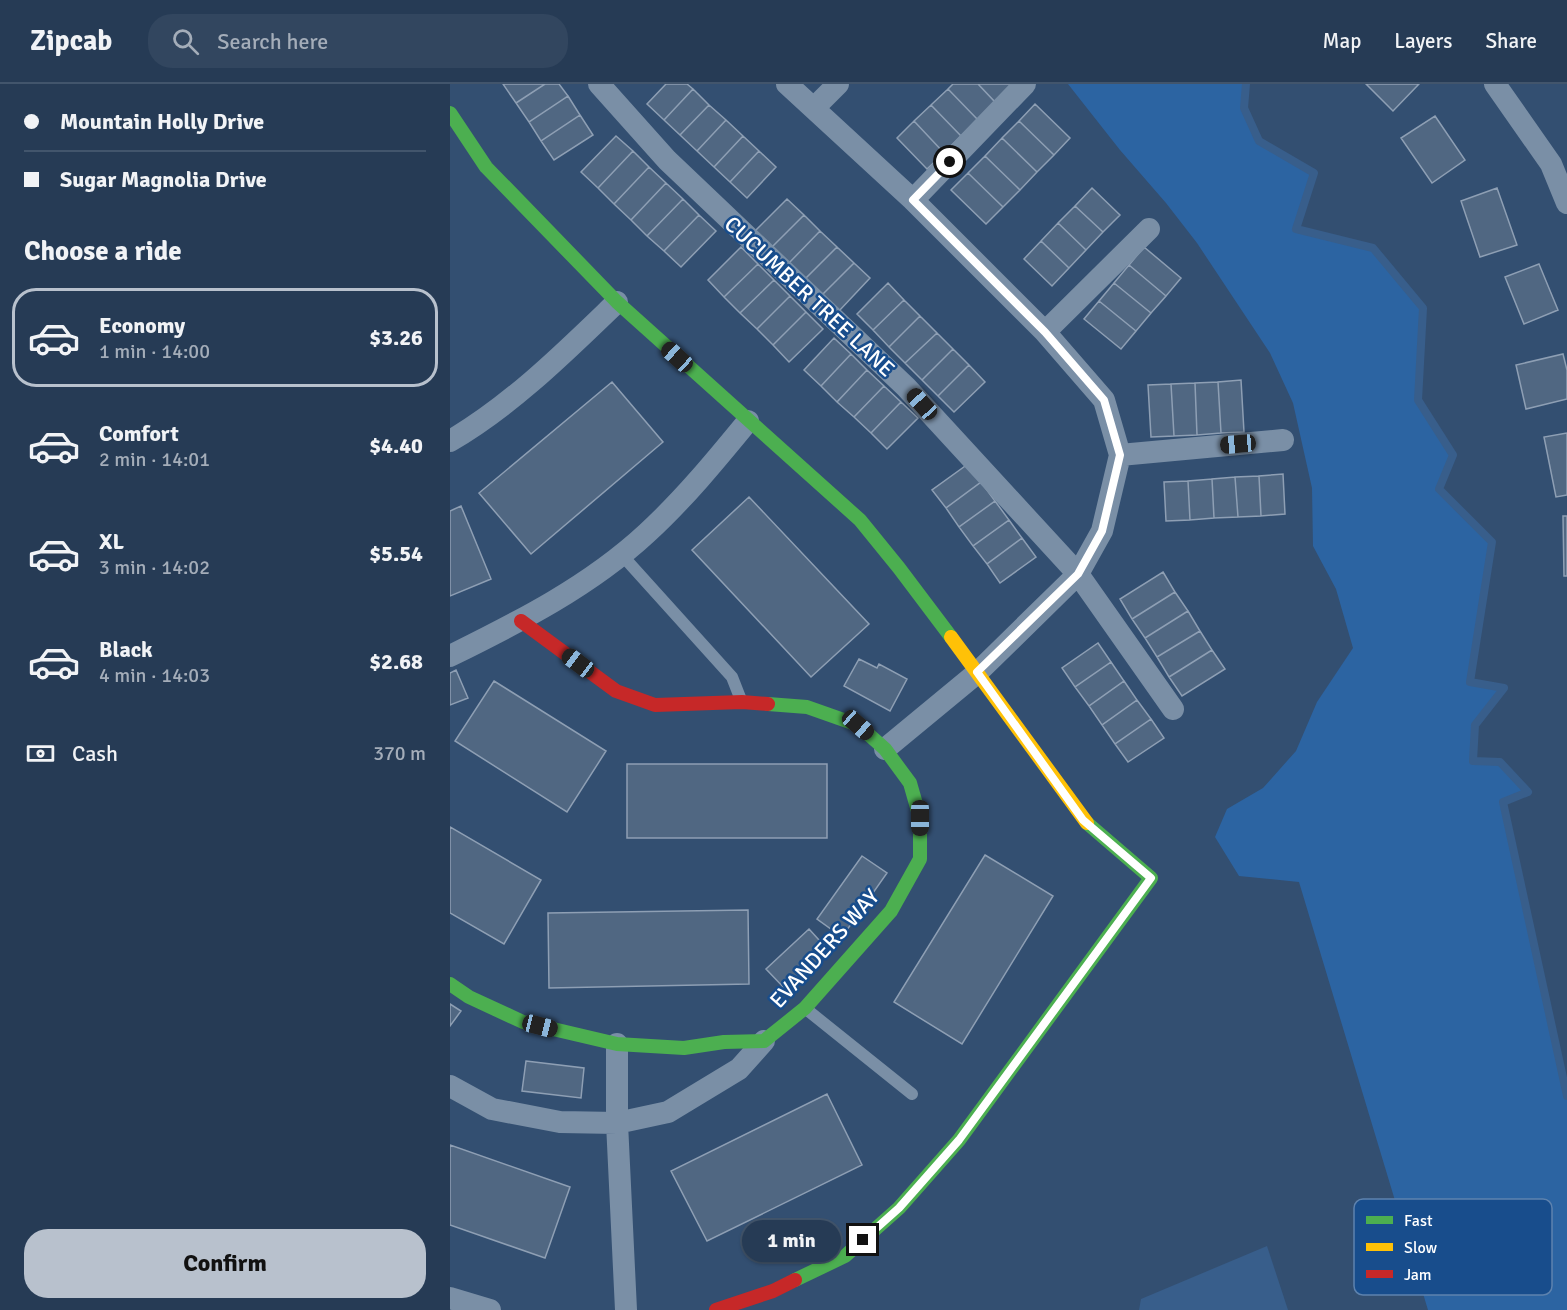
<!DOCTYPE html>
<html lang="en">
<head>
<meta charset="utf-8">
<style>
	:root { --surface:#263b55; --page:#32465f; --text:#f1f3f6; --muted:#a4adb9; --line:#42556c; --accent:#b8c1cd }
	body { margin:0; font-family:Signika,sans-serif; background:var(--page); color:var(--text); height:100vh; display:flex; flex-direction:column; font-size:22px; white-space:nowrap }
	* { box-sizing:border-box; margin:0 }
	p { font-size:20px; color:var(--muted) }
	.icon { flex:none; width:33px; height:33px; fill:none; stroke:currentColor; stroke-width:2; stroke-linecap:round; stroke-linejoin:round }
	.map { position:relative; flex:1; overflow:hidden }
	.sheet { display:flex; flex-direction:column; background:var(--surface); width:450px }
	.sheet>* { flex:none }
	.hud { display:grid; align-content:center; height:132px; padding:0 24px; background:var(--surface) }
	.end { position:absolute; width:27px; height:27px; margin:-14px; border:8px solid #fff; background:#111; box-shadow:0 0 0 3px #111 }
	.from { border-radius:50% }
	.bubble { position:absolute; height:42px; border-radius:21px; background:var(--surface); box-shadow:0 2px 4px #0004,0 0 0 2px var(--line); font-size:20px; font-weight:700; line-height:42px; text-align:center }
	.car { position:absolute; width:18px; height:36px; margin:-18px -9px; border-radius:8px; box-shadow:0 0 4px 2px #0007; background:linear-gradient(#222 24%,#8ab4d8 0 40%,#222 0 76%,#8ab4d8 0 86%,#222 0) }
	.hud b { display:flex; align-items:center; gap:21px; height:57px; font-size:22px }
	.hud b+b { border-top:2px solid var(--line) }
	.hud i { width:15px; height:15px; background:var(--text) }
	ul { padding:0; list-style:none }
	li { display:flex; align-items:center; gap:18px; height:99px; margin:0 12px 9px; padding:0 12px; border:3px solid transparent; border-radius:24px }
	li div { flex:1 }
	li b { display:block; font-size:22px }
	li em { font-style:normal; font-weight:700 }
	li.on { border-color:var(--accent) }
	li>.icon { width:54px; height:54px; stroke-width:1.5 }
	h2 { padding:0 24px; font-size:27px; line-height:72px }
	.pay { display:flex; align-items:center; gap:15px; height:66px; padding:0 24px; font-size:22px }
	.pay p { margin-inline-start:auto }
	.primary-button { display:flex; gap:12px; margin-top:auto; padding:12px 24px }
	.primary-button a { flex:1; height:69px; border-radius:24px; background:var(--accent); color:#111; font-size:24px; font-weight:700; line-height:69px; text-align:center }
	header { display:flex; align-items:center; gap:36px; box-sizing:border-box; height:84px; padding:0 30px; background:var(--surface); border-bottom:2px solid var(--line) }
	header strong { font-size:28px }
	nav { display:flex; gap:33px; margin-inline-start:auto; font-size:21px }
	.search { width:420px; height:54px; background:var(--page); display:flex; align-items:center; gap:15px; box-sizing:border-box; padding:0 21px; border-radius:24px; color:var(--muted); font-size:22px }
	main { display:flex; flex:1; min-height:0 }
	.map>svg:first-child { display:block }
	.green { fill:#2c64a2 }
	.water { fill:#385e8b }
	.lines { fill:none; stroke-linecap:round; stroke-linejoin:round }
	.stream { stroke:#385e8b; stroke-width:8 }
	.building { fill:#506782; stroke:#8e9fb4; stroke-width:1.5 }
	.lane { stroke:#7a8fa6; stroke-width:12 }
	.street { stroke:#7a8fa6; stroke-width:22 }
	.fast { stroke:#4caf50; stroke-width:14 }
	.slow { stroke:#ffc107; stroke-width:14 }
	.jam { stroke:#c62828; stroke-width:14 }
	.route { stroke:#fff; stroke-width:8 }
	.labels { text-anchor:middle; stroke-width:5; stroke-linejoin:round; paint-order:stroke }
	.street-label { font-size:22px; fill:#fff; stroke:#184d8c }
	.key { fill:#184d8c; stroke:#5d82ae; stroke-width:1.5 }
	.key-label { font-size:16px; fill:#fff }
</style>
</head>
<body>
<header>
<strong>Zipcab</strong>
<div class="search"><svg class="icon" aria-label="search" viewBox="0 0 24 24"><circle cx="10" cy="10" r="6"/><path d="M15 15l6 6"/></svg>Search here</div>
<nav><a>Map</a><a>Layers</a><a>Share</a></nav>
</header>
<main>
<section class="sheet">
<div class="hud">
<b><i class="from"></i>Mountain Holly Drive</b>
<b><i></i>Sugar Magnolia Drive</b>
</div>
<h2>Choose a ride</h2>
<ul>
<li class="on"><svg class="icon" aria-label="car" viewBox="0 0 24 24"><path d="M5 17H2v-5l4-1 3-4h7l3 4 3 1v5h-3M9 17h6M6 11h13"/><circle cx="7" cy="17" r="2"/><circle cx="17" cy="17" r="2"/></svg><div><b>Economy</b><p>1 min · 14:00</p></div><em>$3.26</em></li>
<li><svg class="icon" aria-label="car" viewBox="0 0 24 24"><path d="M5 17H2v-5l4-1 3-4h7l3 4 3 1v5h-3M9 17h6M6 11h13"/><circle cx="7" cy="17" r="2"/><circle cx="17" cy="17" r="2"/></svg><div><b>Comfort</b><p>2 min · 14:01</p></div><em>$4.40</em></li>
<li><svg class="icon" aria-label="car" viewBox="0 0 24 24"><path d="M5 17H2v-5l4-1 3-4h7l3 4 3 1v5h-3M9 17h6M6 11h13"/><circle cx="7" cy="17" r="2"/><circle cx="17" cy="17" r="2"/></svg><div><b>XL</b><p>3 min · 14:02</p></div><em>$5.54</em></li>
<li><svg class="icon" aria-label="car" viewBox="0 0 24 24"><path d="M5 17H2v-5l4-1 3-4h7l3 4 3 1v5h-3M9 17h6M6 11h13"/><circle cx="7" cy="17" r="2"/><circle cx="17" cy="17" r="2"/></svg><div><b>Black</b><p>4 min · 14:03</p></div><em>$2.68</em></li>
</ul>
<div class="pay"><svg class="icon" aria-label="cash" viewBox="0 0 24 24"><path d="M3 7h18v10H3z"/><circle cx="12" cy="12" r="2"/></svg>Cash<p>370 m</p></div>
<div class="primary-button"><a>Confirm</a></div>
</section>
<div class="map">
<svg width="1117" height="1226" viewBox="0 0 1117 1226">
	<rect width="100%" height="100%" fill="#334f71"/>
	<path class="green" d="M618 0H796L794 24 809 57 864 89 846 145 923 164 973 224 968 316 1003 371 989 405 1042 458 1021 598 1054 604 1025 641 1023 677 1050 678 1078 708 1053 718 1117 1012V1226H978L849 798 789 792 765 753 777 725 813 704 846 667 867 618 903 564 886 505 863 462 862 404 843 319 820 269 747 159 716 119 670 66Z"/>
	<path class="water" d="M817 1162 838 1226H689L691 1215Z"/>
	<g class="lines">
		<path class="stream" d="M796 0 794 24 809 57 864 89 846 145 923 164 973 224 968 316 1003 371 989 405 1042 458 1020 598 1054 604 1025 641 1023 677 1050 678 1078 708 1053 718 1117 1012"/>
	</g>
	<path class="building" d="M53 0H95L66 19Z
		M95 0H109L118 12 79 38 66 19Z
		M216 0H237L243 5 214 36 197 20Z
		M503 0H528L546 19 528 36 498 5Z
		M528 0H561L546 19Z
		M916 0H969L943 27Z
		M243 5 259 21 230 51 214 36Z
		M498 5 528 36 511 52 481 21Z
		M118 12 130 31 91 57 79 38Z
		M585 20 620 54 604 71 569 37Z
		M259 21 276 36 247 67 230 51Z
		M481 21 511 52 494 69 464 37Z
		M130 31 143 51 104 76 91 57Z
		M985 32 1015 76 982 99 951 54Z
		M276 36 293 52 264 83 247 67Z
		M464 37 494 69 477 85 447 54Z
		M569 37 604 71 587 88 552 54Z
		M166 52 183 67 148 104 131 88Z
		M293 52 309 67 280 98 264 83Z
		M552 54 587 88 570 106 535 72Z
		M183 67 199 83 164 120 148 104Z
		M309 67 326 83 297 114 280 98Z
		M535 72 570 106 553 123 518 89Z
		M199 83 216 99 181 136 164 120Z
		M518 89 553 123 536 140 501 106Z
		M216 99 233 115 197 152 181 136Z
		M642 104 670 131 653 148 625 122Z
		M1047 104 1067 161 1030 173 1011 117Z
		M233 115 249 131 214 167 197 152Z
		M337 115 354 131 322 163 305 147Z
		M625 122 653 148 636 166 608 139Z
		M249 131 266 147 231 183 214 167Z
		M354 131 370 147 339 179 322 163Z
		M608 139 636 166 619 184 591 157Z
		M370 147 387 163 355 195 339 179Z
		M591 157 619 184 602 202 574 175Z
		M291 163 308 180 274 213 258 196Z
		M387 163 404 179 372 211 355 195Z
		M694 163 731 194 716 212 679 181Z
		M404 179 420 194 389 227 372 211Z
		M308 180 324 196 290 229 274 213Z
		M1089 180 1108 226 1074 240 1055 193Z
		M679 181 716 212 701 229 664 199Z
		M324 196 340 212 307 245 290 229Z
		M438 199 454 216 423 246 407 230Z
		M664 199 701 229 686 247 649 217Z
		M340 212 356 228 323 261 307 245Z
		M454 216 470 232 439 263 423 246Z
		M649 217 686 247 671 265 634 235Z
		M356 228 373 245 339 278 323 261Z
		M470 232 487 249 455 279 439 263Z
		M487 249 503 265 472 296 455 279Z
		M384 254 401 270 371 302 354 286Z
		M503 265 519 281 488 312 472 296Z
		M401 270 417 286 387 318 371 302Z
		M1113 270 1117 286V315L1076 325 1066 281Z
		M519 281 535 298 504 328 488 312Z
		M417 286 434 302 404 333 387 318Z
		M791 296 794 348 771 349 768 298Z
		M162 298 213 358 81 470 29 409Z
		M768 298 771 349 747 351 745 299Z
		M745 299 747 351 724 352 721 300Z
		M721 300 724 352 701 353 698 301Z
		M434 302 451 318 421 349 404 333Z
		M451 318 468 334 437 365 421 349Z
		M1117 349V411L1106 413 1094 353Z
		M518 380 531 398 496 424 482 406Z
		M833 390 835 430 811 432 809 392Z
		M809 392 811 432 788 433 785 393Z
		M785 393 788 433 764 434 762 395Z
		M762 395 764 434 740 436 738 397Z
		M738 397 740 436 716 437 714 398Z
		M531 398 545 417 509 443 496 424Z
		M299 413 419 540 361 593 242 466Z
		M545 417 559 436 523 462 509 443Z
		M11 422 41 495 0 512V427Z
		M1113 432H1117V492H1114Z
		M559 436 572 454 537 480 523 462Z
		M572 454 586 473 550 499 537 480Z
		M713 488 725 508 682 535 670 515Z
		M725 508 738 527 695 554 682 535Z
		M738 527 750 547 707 573 695 554Z
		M750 547 762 566 719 593 707 573Z
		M648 559 661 578 625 603 612 584Z
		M762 566 775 585 732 612 719 593Z
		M409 575 427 584 429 580 457 595 440 627 394 602Z
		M661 578 674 597 639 622 625 603Z
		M6 586 18 614 0 621V589Z
		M44 597 156 667 117 728 5 657Z
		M674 597 687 616 652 641 639 622Z
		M687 616 701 635 665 660 652 641Z
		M701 635 714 654 678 678 665 660Z
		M177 680H377V754H177Z
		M0 743 91 796 54 860 0 829Z
		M535 771 603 812 512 960 444 918Z
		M412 772 437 789 392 853 367 835Z
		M298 826 299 900 99 904 98 829Z
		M359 845 379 867 337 907 316 885Z
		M0 920 11 927 0 942Z
		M76 977 134 984 131 1014 72 1007Z
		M377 1010 412 1081 257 1157 221 1087Z
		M0 1061 120 1103 95 1174 0 1141Z"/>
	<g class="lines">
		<path class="lane" d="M171 470 282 593 291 616
			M356 925 462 1010"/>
		<path class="street" d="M149 0 217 76 456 303 628 490 723 625
			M337 0 463 116 595 248 654 316 670 371 652 447 628 490 527 589 435 665
			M1045 0 1101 80 1117 119
			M364 24 388 0
			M463 116 575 0
			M595 248 699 145
			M0 357C62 321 115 268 167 218
			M670 371 833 356
			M0 572C69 538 140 502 197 449 234 415 266 376 298 337
			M167 960V1039L176 1226
			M0 1002 42 1025 110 1038 167 1039 218 1028 289 985 314 957
			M0 1214 40 1226"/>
		<path class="fast" d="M0 29 36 83 167 218 410 436 449 484 501 553
			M0 900 19 913 73 938 167 960 234 964 274 958 314 957 355 924 441 827 470 775V734L460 699 435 665 408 641 357 623 318 620
			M345 1196 395 1172 449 1124 509 1056 701 794 637 739"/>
		<path class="slow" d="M501 553 637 739"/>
		<path class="jam" d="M71 537 166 607 205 621 292 618 318 620
			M266 1226 323 1207 345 1196"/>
	</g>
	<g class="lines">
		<path class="route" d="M413 1156 449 1124 509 1056 701 794 633 736 527 588 628 490 652 447 670 371 654 316 595 248 463 116 500 78"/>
	</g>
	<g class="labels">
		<g class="street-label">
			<text transform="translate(360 212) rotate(43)" y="8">CUCUMBER TREE LANE</text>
			<text transform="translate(374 864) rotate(-48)" y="8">EVANDERS WAY</text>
		</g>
	</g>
	<rect x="904" y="1115" width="198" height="96" rx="9" class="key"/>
	<rect x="916" y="1132" width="27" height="8" fill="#4caf50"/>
	<rect x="916" y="1159" width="27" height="8" fill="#ffc107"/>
	<rect x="916" y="1186" width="27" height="8" fill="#c62828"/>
	<g class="key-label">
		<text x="954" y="1142">Fast</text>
		<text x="954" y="1169">Slow</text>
		<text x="954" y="1196">Jam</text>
	</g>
</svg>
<i class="end from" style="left:500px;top:78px"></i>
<i class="end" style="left:413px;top:1156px"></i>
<div class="bubble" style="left:292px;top:1136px;width:99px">1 min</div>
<i class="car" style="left:227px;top:273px;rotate:312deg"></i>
<i class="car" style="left:472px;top:320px;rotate:318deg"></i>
<i class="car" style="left:788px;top:360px;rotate:265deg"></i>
<i class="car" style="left:128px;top:579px;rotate:307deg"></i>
<i class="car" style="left:408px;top:641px;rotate:131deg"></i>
<i class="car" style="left:470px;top:734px;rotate:180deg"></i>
<i class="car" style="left:90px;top:942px;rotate:104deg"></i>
</div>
</main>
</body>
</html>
